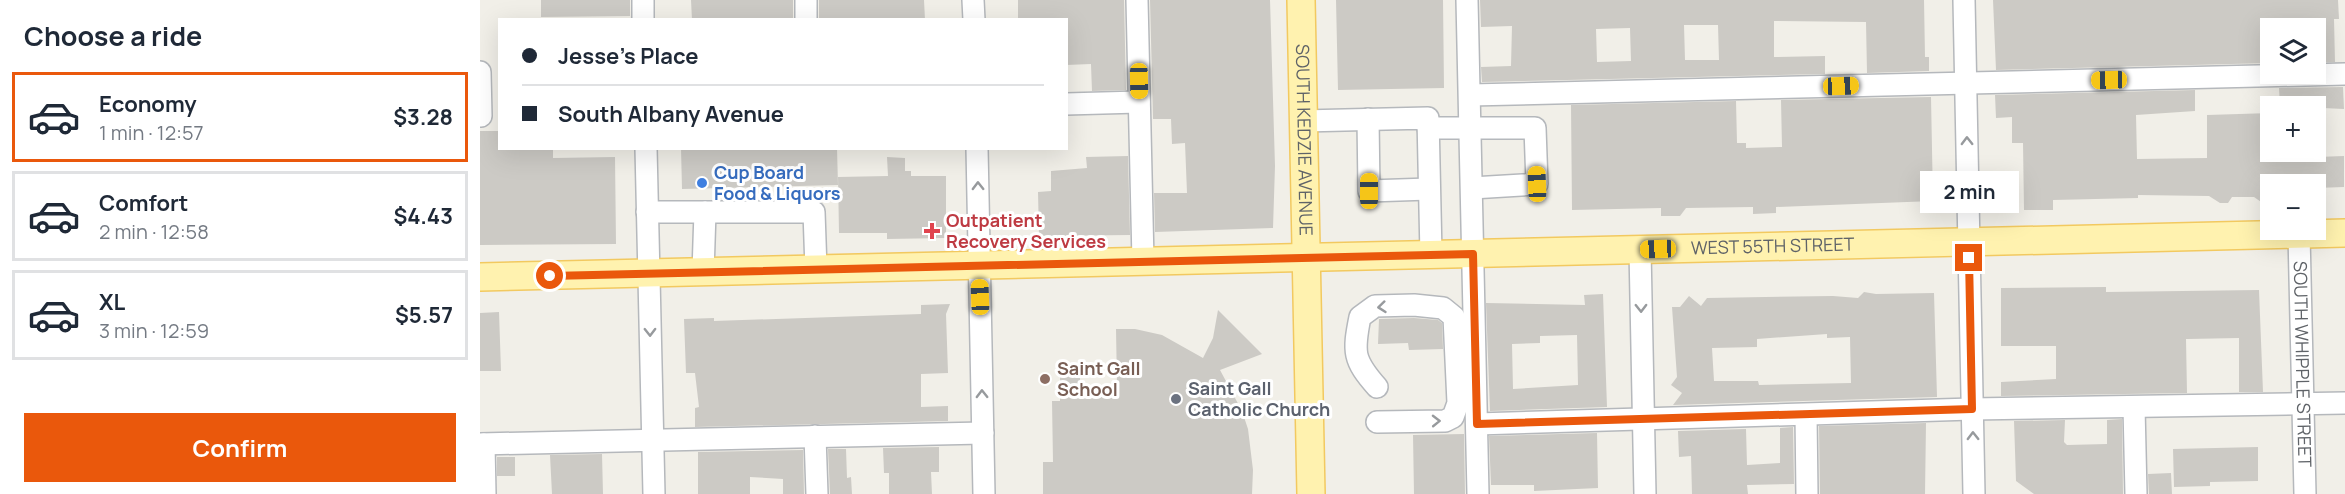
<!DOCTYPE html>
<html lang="en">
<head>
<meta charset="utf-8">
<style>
	:root { --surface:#fff; --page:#f2f2f3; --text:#1f2937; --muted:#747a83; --line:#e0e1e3; --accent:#ea580c }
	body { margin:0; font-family:Manrope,sans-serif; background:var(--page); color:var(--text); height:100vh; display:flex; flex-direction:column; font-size:22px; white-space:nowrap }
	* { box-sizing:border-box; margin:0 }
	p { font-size:20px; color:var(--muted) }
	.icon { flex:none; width:33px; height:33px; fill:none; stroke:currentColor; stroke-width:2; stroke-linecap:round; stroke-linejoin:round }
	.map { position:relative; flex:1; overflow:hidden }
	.details { display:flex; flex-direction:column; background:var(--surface); width:480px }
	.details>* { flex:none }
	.hud { position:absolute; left:18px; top:18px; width:570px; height:132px; border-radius:0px; box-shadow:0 6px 24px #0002; display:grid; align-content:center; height:132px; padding:0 24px; background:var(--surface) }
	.tools { position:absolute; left:1780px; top:18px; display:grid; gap:12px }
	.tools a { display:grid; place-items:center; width:66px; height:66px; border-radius:0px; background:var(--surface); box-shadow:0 6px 24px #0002; font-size:30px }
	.end { position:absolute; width:27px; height:27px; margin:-14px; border:8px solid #ea580c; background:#fff; box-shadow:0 0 0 3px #fff }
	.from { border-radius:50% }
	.bubble { position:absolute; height:42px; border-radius:0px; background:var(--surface); box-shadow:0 6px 24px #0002; font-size:20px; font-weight:700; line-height:42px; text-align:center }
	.car { position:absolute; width:18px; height:36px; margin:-18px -9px; border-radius:8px; box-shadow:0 0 4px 2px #0007; background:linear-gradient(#f5c518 24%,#345 0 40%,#f5c518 0 76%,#345 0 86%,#f5c518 0) }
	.hud b { display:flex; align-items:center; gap:21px; height:57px; font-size:22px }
	.hud b+b { border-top:2px solid var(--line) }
	.hud i { width:15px; height:15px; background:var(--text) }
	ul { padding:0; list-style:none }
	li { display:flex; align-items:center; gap:18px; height:90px; margin:0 12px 9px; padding:0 12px; border:3px solid var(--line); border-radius:0px }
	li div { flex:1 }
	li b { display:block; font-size:22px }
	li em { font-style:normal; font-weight:700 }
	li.selected { border-color:var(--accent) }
	li>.icon { width:54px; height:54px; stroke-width:1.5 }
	h2 { padding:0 24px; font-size:27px; line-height:72px }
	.button { display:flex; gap:12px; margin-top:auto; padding:12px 24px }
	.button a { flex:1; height:69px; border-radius:0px; background:var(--accent); color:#fff; font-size:24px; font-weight:700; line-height:69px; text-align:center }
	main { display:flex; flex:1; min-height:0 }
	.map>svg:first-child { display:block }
	.building { fill:#cccac5; fill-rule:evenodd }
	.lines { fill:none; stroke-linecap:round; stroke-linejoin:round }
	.minor-casing { stroke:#b5b8bc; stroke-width:24 }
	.major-casing { stroke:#f2c960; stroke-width:30 }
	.minor { stroke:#fff; stroke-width:21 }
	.major { stroke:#fff2af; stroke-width:27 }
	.oneway { stroke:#979a9d }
	.route { stroke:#ea580c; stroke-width:8 }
	.shop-dot { fill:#3f7fe0; stroke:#fff; stroke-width:2 }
	.health-dot { fill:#e0444e; stroke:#fff; stroke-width:2 }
	.education-dot { fill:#8d6e63; stroke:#fff; stroke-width:2 }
	.worship-dot { fill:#6b7280; stroke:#fff; stroke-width:2 }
	.labels { text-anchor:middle; stroke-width:6; stroke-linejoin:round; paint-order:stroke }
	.street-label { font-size:18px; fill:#5f6368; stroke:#fff }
	.shop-label { font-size:18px; font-weight:bold; fill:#366cbe; stroke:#fff; text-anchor:start }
	.health-label { font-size:18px; font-weight:bold; fill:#be3a42; stroke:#fff; text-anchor:start }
	.education-label { font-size:18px; font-weight:bold; fill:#785e54; stroke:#fff; text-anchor:start }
	.worship-label { font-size:18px; font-weight:bold; fill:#5b616d; stroke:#fff; text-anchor:start }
</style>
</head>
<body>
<main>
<section class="details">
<h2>Choose a ride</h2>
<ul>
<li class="selected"><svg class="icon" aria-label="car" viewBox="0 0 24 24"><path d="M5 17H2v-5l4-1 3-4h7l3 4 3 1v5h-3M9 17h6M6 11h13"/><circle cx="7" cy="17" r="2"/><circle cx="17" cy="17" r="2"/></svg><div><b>Economy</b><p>1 min · 12:57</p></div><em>$3.28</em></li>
<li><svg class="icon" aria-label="car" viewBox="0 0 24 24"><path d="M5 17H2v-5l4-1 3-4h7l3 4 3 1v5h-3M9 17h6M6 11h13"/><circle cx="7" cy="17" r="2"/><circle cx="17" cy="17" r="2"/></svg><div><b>Comfort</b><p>2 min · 12:58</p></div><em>$4.43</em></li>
<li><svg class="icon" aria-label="car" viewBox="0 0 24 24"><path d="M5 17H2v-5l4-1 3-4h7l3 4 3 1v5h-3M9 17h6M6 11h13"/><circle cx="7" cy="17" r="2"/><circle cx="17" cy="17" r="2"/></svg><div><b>XL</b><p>3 min · 12:59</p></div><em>$5.57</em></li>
</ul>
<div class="button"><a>Confirm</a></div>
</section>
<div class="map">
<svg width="1865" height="494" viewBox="0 0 1865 494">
	<rect width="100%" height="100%" fill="#f1efe8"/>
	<path class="building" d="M61 0H150V16L61 17Z
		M211 0H313V20H212Z
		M339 0H444L445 20H339Z
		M538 0H644L646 90 612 91 611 64 586 65V20H538Z
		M670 0H790L795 166 793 228 675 232 674 193H707L705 143 692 144 691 119H673Z
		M856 0H963L964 88 858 90Z
		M1000 0H1444L1445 57H1449V71L1387 73 1386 22 1294 21V57L1345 56V74L1002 82 1001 67 1031 66 1032 26 1001 27ZM1204 25H1238L1239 60H1205ZM1150 28 1151 61 1117 62 1116 29Z
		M1513 0H1858L1859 19H1854L1855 62H1836V24L1791 25V63L1516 70Z
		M1863 87 1864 109 1800 106 1799 88Z
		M1715 90V111L1656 115 1657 159 1727 158V115L1791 113V152H1837V157L1864 156V187L1836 188V184H1791V209L1774 197H1752L1748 203H1740L1729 196 1658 195V198L1573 200V210H1544L1543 143H1532V117L1516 118 1515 95Z
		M1451 97 1453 201 1296 207V213L1273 214V207L1206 208 1200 216H1181V208L1092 210 1091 105 1256 101 1257 143H1266V148L1302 147 1301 100Z
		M0 131H20V148H73V158L135 157 136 244 0 245Z
		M201 148H357L358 185 202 189Z
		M648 156 650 235 559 236 558 192 571 191V171L607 168 606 157Z
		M407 157 425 158V171H431V176H466V238L407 239V233H359L358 177 408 176Z
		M1626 287V292L1779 290 1783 392H1759V338L1708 339H1706L1707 393 1521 396V382L1576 379V346H1521V288Z
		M1384 292 1396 294 1454 293 1457 397 1193 405 1202 393 1191 385 1197 377 1192 307H1200L1209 296 1221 306 1227 298 1353 296 1378 298ZM1347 334V338L1370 337 1371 383 1279 385 1278 381H1234L1232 348 1277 347V339Z
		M1123 294 1127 407 1010 411 1006 303 1105 305 1104 295ZM1097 335 1098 385 1033 389 1032 344 1060 343V336Z
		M470 304 466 314 468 373 441 374V407L468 406V421L215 427V408L219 407 215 373H206L204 319 234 318V321L441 314V305Z
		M738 310 782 354 740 370 762 411 768 429 773 470 772 494H563V462H573L572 401H580V376H600V388L637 386 636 329H655L682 335 723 358 733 338Z
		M19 312 21 371H0V313Z
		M934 318 958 320 962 323 963 349 929 350 928 343 898 344 899 319Z
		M1642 419 1643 494H1554L1536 481 1534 421 1585 420 1584 442 1587 445 1627 444V420Z
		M1446 423 1445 494H1340L1339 426Z
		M1313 427 1314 484 1267 485 1268 494H1212L1211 456 1199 457 1198 431 1266 429 1267 465 1300 463V428Z
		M1117 433 1118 488 1054 491V485H1011L1009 436Z
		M984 434 985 494H934L933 435Z
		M459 447V472H451L452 494H409V473H404L403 448Z
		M1778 447V481L1730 482V486L1694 487 1693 449Z
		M348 449H366L367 478 371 477 372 494H350Z
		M323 450 324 494H303V479L270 477V494H218V452Z
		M122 454 123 494H72L70 455Z
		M17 457H35V476H17Z
		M1691 473 1692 494H1669L1668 474Z"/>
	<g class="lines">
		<defs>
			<g id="minor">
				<path d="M163 0V20"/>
				<path d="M326 0V20"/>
				<path d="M493 0 494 20"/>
				<path d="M657 0 663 261"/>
				<path d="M987 0 998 494"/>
				<path d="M1484 0 1494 494"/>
				<path d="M0 72 1 116"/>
				<path d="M990 95 1865 74"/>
				<path d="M586 104 659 102"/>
				<path d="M888 119 889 191 949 189"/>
				<path d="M823 121 948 118 951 255"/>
				<path d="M948 128H1055L1057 184 992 188"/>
				<path d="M166 148 174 494"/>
				<path d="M497 148 504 494"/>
				<path d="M167 212H334L336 269"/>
				<path id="s1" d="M1819 234 1825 494"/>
				<path d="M1160 250 1165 494"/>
				<path d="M223 272 225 212"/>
				<path d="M897 387C873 360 873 352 880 317L895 306 934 305 963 308 974 317 978 403 973 417 965 421 897 422"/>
				<path d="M1654 407 1656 494"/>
				<path d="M1326 415 1327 494"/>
				<path d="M997 424 1492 409 1865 403"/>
				<path d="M335 436 337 494"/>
				<path d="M0 444 503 433"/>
				<path d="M4 444 5 494"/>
			</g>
			<g id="major">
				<path id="s2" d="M821 0 831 494"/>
				<path id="s3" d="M0 277 1865 233"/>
			</g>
		</defs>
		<use href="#minor" class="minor-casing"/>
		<use href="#major" class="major-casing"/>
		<use href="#minor" class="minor"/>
		<use href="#major" class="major"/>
	</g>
	<defs><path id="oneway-chevron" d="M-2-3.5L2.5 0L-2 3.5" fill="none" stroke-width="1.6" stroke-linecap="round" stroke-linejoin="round" transform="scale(1.5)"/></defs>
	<g class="oneway">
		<use href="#oneway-chevron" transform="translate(1487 141) rotate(-91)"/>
		<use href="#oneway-chevron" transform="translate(498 186) rotate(-91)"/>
		<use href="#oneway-chevron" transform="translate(902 307) rotate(174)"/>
		<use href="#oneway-chevron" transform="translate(1161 308) rotate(89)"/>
		<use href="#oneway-chevron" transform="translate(170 332) rotate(89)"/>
		<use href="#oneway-chevron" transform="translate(502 394) rotate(-91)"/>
		<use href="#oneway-chevron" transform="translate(956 421) rotate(-1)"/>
		<use href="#oneway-chevron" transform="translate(1493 436) rotate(-91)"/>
	</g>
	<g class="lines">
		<path class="route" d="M70 276 993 254 997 424 1492 409 1489 258"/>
	</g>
	<circle class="shop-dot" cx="222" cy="183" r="6"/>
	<path class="health-dot" d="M449 222h6v6h6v6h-6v6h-6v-6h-6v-6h6z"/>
	<circle class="education-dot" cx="565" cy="379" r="6"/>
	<circle class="worship-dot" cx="696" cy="399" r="6"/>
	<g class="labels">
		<g class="street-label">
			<text dy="6" stroke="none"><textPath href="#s2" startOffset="140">SOUTH KEDZIE AVENUE</textPath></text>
			<text dy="6" stroke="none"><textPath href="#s3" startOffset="1293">WEST 55TH STREET</textPath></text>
			<text dy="6" stroke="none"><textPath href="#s1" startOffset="130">SOUTH WHIPPLE STREET</textPath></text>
		</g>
		<g class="shop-label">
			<text x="234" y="179">Cup Board<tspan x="234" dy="21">Food &amp; Liquors</tspan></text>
		</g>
		<g class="health-label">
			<text x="466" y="227">Outpatient<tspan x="466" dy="21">Recovery Services</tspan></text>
		</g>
		<g class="education-label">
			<text x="577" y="375">Saint Gall<tspan x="577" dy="21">School</tspan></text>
		</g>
		<g class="worship-label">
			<text x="708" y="395">Saint Gall<tspan x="708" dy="21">Catholic Church</tspan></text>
		</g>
	</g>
</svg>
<div class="tools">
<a><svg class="icon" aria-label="layers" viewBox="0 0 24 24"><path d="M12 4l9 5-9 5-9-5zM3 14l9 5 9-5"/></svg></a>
<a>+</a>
<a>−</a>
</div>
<i class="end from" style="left:70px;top:276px"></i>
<i class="end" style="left:1489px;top:258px"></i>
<div class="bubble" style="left:1440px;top:171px;width:99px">2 min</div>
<i class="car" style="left:1629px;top:80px;rotate:269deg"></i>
<i class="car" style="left:659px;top:81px;rotate:179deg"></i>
<i class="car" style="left:1361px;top:86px;rotate:88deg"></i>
<i class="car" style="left:1057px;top:184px;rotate:358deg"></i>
<i class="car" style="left:889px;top:191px;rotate:0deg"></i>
<i class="car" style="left:1178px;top:249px;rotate:268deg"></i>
<i class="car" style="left:500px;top:297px;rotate:358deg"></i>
<div class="hud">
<b><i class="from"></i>Jesse's Place</b>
<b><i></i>South Albany Avenue</b>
</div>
</div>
</main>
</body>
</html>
